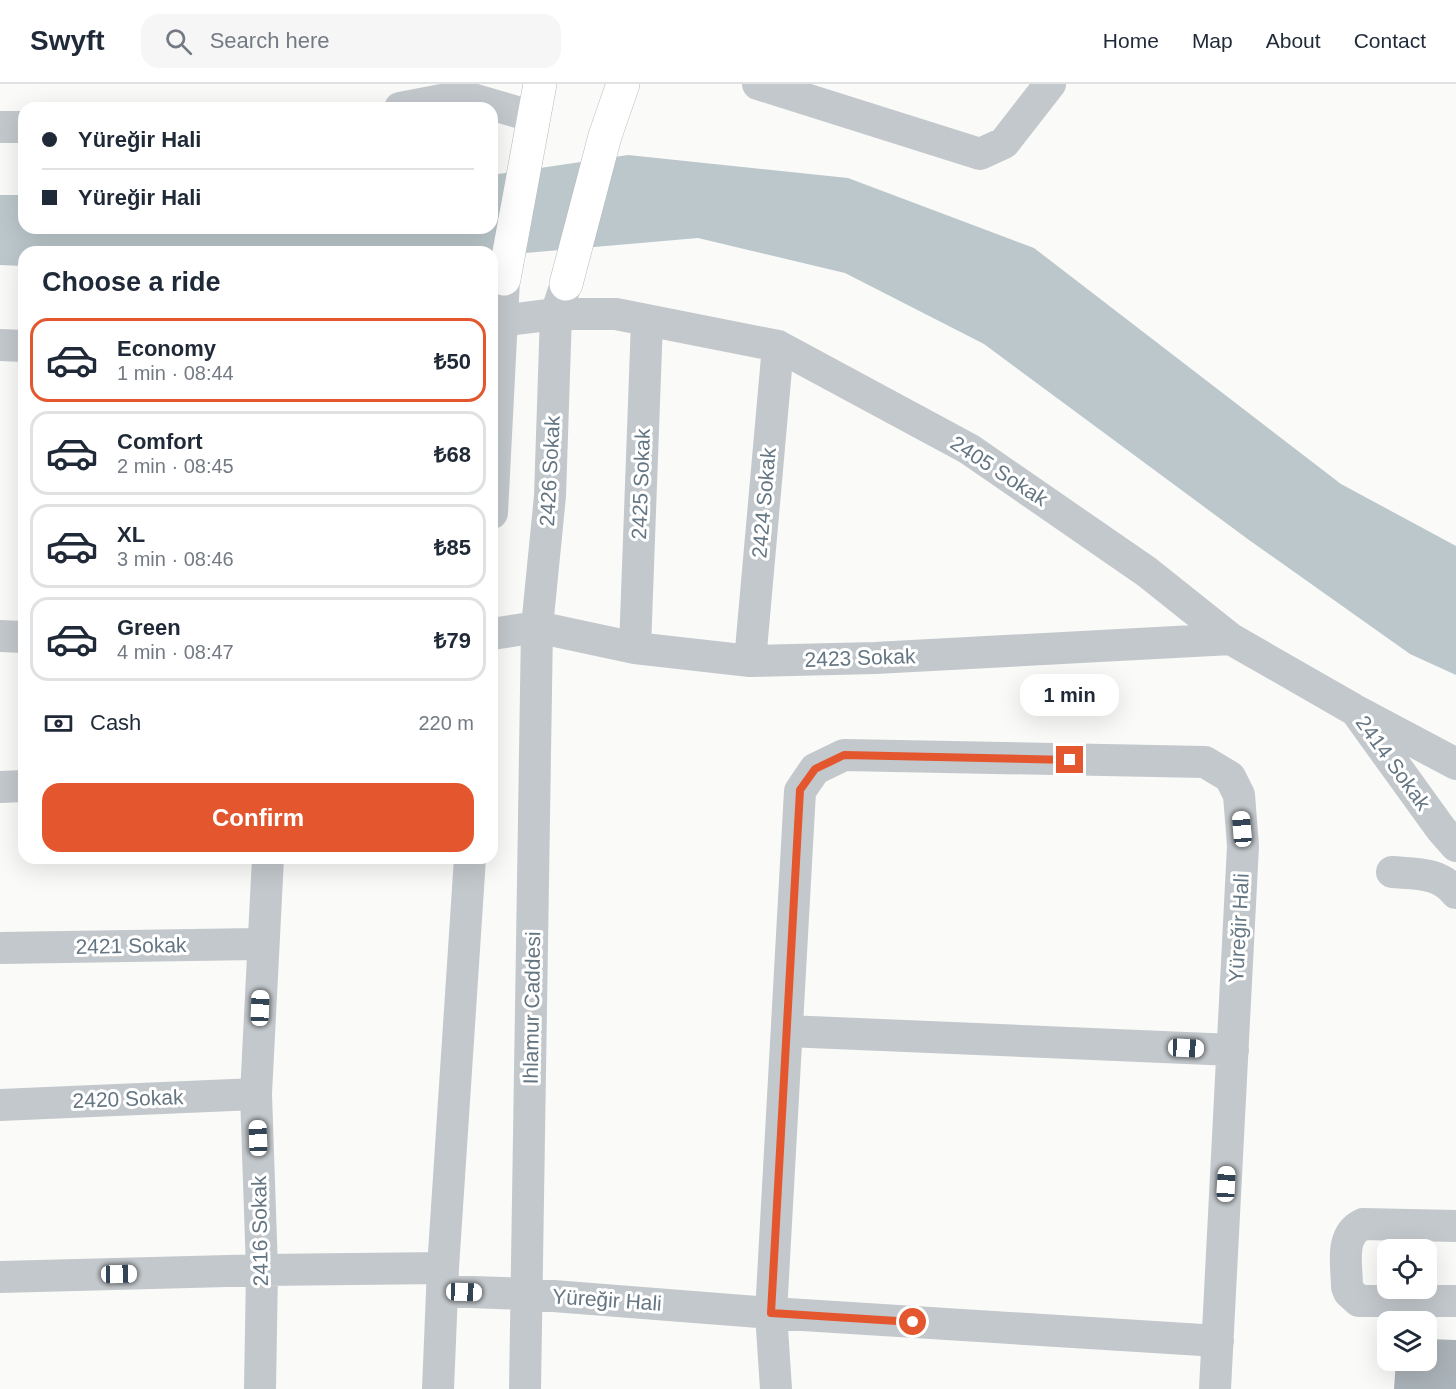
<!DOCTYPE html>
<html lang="en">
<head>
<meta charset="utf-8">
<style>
	:root { --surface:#fff; --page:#f6f6f7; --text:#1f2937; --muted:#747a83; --line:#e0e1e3; --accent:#e4572e }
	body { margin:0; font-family:Helvetica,sans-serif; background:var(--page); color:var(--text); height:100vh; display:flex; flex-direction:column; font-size:22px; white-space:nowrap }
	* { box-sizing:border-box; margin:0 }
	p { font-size:20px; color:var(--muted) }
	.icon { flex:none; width:33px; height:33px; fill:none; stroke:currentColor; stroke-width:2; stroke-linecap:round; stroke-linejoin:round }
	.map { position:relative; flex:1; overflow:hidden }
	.side { position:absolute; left:18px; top:162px; width:480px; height:618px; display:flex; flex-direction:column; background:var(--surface); border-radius:18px; box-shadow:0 6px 24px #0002 }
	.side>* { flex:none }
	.hud { position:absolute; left:18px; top:18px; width:480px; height:132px; border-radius:18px; box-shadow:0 6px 24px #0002; display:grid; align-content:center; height:132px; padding:0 24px; background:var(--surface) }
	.fabs { position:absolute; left:1377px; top:1155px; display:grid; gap:12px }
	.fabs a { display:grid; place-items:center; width:60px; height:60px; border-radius:12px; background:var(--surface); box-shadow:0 6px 24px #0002; font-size:30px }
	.end { position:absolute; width:27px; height:27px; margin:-14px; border:8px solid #e4572e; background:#fff; box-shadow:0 0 0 3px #fff }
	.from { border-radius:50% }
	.bubble { position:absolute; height:42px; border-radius:18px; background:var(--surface); box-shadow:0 6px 24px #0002; font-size:20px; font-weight:800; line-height:42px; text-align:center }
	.car { position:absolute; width:18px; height:36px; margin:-18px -9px; border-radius:8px; box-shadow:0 0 4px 2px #0007; background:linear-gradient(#fff 24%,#345 0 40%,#fff 0 76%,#345 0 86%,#fff 0) }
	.hud b { display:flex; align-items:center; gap:21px; height:57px; font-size:22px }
	.hud b+b { border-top:2px solid var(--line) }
	.hud i { width:15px; height:15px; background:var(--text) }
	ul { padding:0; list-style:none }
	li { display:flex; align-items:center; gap:18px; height:84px; margin:0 12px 9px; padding:0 12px; border:3px solid var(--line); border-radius:18px }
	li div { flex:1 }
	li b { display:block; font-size:22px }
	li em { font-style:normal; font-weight:800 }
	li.active { border-color:var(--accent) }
	li>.icon { width:54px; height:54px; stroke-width:1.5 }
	h2 { padding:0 24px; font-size:27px; line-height:72px }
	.pay { display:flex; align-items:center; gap:15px; height:66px; padding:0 24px; font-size:22px }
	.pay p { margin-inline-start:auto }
	.action { display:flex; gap:12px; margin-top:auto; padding:12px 24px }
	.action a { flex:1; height:69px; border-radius:18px; background:var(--accent); color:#fff; font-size:24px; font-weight:800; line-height:69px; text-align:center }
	header { display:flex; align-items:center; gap:36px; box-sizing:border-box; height:84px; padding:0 30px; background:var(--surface); border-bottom:2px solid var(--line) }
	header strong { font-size:28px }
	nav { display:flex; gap:33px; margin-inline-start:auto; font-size:21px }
	.search { width:420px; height:54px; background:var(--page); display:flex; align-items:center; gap:15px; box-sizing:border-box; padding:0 21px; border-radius:18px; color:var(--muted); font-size:22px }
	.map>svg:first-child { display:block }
	.water { fill:#bbc7cb }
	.building { fill:#aab3b9 }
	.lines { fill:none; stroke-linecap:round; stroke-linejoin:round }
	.major-casing { stroke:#b5babe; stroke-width:34 }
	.minor { stroke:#c3c8cc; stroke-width:32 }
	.major { stroke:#fff; stroke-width:33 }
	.route { stroke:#e4572e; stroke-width:8 }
	.labels { text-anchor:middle; stroke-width:6; stroke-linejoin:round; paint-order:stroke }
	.street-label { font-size:21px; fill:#657683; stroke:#fff }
</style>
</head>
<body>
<header>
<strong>Swyft</strong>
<div class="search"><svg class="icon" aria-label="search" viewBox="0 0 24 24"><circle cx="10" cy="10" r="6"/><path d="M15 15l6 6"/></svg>Search here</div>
<nav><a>Home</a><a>Map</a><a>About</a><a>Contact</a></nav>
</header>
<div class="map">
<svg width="1456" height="1305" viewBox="0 0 1456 1305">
	<rect width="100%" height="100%" fill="#fafaf8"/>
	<path class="water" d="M628 71 848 94 1034 164 1341 400 1456 462V591L1410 570 1249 456 984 260 845 189 698 154 492 172V168H24V182L0 181V111H24V144H492V91Z"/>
	<path class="building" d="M1426 1255 1456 1256V1305H1394L1396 1276H1426Z"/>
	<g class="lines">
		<defs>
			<path id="major" d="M504 195 540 0
				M566 200 605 52 623 0"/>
		</defs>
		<use href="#major" class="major-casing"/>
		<path class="minor" d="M758 0 980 70 1004 59 1050 0
			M400 24 462 12 524 30 534 37
			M0 43H24
			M492 238 556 230H616L778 262 969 365 1147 488 1231 555 1353 625 1456 680
			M0 261 24 262
			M492 429 504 195
			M492 550 537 543 635 564 750 577 875 574 1231 555
			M0 552 24 553
			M635 564 647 237
			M750 577 778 262
			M1358 630 1441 745 1456 762
			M0 703 24 702
			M1392 788C1416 790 1440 788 1456 809
			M0 864 262 860
			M787 947 1233 966
			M0 1021 256 1010
			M1456 1142 1363 1140C1339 1151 1347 1181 1347 1203L1349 1208 1359 1217H1456
			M0 1193 262 1186 443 1184
			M442 1207 528 1210 771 1229 1218 1257
			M260 1305 262 1186 256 1010 268 774
			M438 1305 443 1184 470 774
			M525 1305 537 543 550 412 556 230 566 200
			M776 1305 771 1229 800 707 815 685 844 671 1205 678 1230 693 1239 711 1243 762 1215 1305"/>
		<use href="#major" class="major"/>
	</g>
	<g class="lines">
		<path class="route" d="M913 1238 771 1229 800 706 815 685 844 671 1070 676"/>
	</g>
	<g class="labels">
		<g class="street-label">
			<text transform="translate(550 387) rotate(-87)" y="7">2426 Sokak</text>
			<text transform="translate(999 387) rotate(33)" y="7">2405 Sokak</text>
			<text transform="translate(641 400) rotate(-88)" y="7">2425 Sokak</text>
			<text transform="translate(764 419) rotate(-85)" y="7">2424 Sokak</text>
			<text transform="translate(860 574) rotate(-2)" y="7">2423 Sokak</text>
			<text transform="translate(1393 679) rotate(54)" y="7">2414 Sokak</text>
			<text transform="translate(1239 844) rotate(-87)" y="7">Yüreğir Hali</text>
			<text transform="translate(131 862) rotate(-1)" y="7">2421 Sokak</text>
			<text transform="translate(532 924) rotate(-89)" y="7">Ihlamur Caddesi</text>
			<text transform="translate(128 1015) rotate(-2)" y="7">2420 Sokak</text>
			<text transform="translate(260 1147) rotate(-91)" y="7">2416 Sokak</text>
			<text transform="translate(607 1216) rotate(4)" y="7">Yüreğir Hali</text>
		</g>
	</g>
</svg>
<div class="fabs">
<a><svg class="icon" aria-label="locate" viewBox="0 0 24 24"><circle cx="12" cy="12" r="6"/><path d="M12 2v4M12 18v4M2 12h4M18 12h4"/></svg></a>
<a><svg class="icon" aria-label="layers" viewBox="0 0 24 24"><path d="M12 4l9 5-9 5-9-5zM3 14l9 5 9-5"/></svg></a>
</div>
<i class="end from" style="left:913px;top:1238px"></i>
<i class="end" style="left:1070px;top:676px"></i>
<div class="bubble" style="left:1020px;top:590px;width:99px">1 min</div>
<i class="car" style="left:1242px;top:745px;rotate:355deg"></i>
<i class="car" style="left:260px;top:924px;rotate:2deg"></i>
<i class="car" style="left:1186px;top:964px;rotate:93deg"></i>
<i class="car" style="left:258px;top:1054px;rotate:358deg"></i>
<i class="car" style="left:1226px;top:1100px;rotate:3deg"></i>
<i class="car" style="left:119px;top:1190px;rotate:89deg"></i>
<i class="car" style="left:464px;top:1208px;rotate:92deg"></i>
<div class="hud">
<b><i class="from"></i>Yüreğir Hali</b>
<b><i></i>Yüreğir Hali</b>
</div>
<section class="side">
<h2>Choose a ride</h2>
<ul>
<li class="active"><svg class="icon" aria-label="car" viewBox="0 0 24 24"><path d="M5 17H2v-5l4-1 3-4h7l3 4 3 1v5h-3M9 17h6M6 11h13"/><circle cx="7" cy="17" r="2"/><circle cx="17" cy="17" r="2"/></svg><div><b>Economy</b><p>1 min · 08:44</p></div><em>₺50</em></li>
<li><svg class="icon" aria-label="car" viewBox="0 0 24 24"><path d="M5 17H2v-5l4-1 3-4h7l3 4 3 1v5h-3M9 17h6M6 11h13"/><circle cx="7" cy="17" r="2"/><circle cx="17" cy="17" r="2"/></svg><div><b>Comfort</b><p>2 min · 08:45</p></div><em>₺68</em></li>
<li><svg class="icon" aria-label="car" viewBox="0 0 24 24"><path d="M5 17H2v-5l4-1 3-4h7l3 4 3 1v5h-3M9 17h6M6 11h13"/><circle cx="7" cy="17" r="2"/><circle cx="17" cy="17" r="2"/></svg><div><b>XL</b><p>3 min · 08:46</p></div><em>₺85</em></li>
<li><svg class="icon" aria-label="car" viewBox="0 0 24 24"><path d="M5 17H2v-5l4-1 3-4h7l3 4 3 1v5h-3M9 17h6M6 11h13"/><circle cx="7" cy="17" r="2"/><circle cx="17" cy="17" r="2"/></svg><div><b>Green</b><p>4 min · 08:47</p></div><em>₺79</em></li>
</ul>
<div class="pay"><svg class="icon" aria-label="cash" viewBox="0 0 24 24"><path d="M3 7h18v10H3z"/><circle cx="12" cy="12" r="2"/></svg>Cash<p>220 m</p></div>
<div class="action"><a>Confirm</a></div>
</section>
</div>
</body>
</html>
